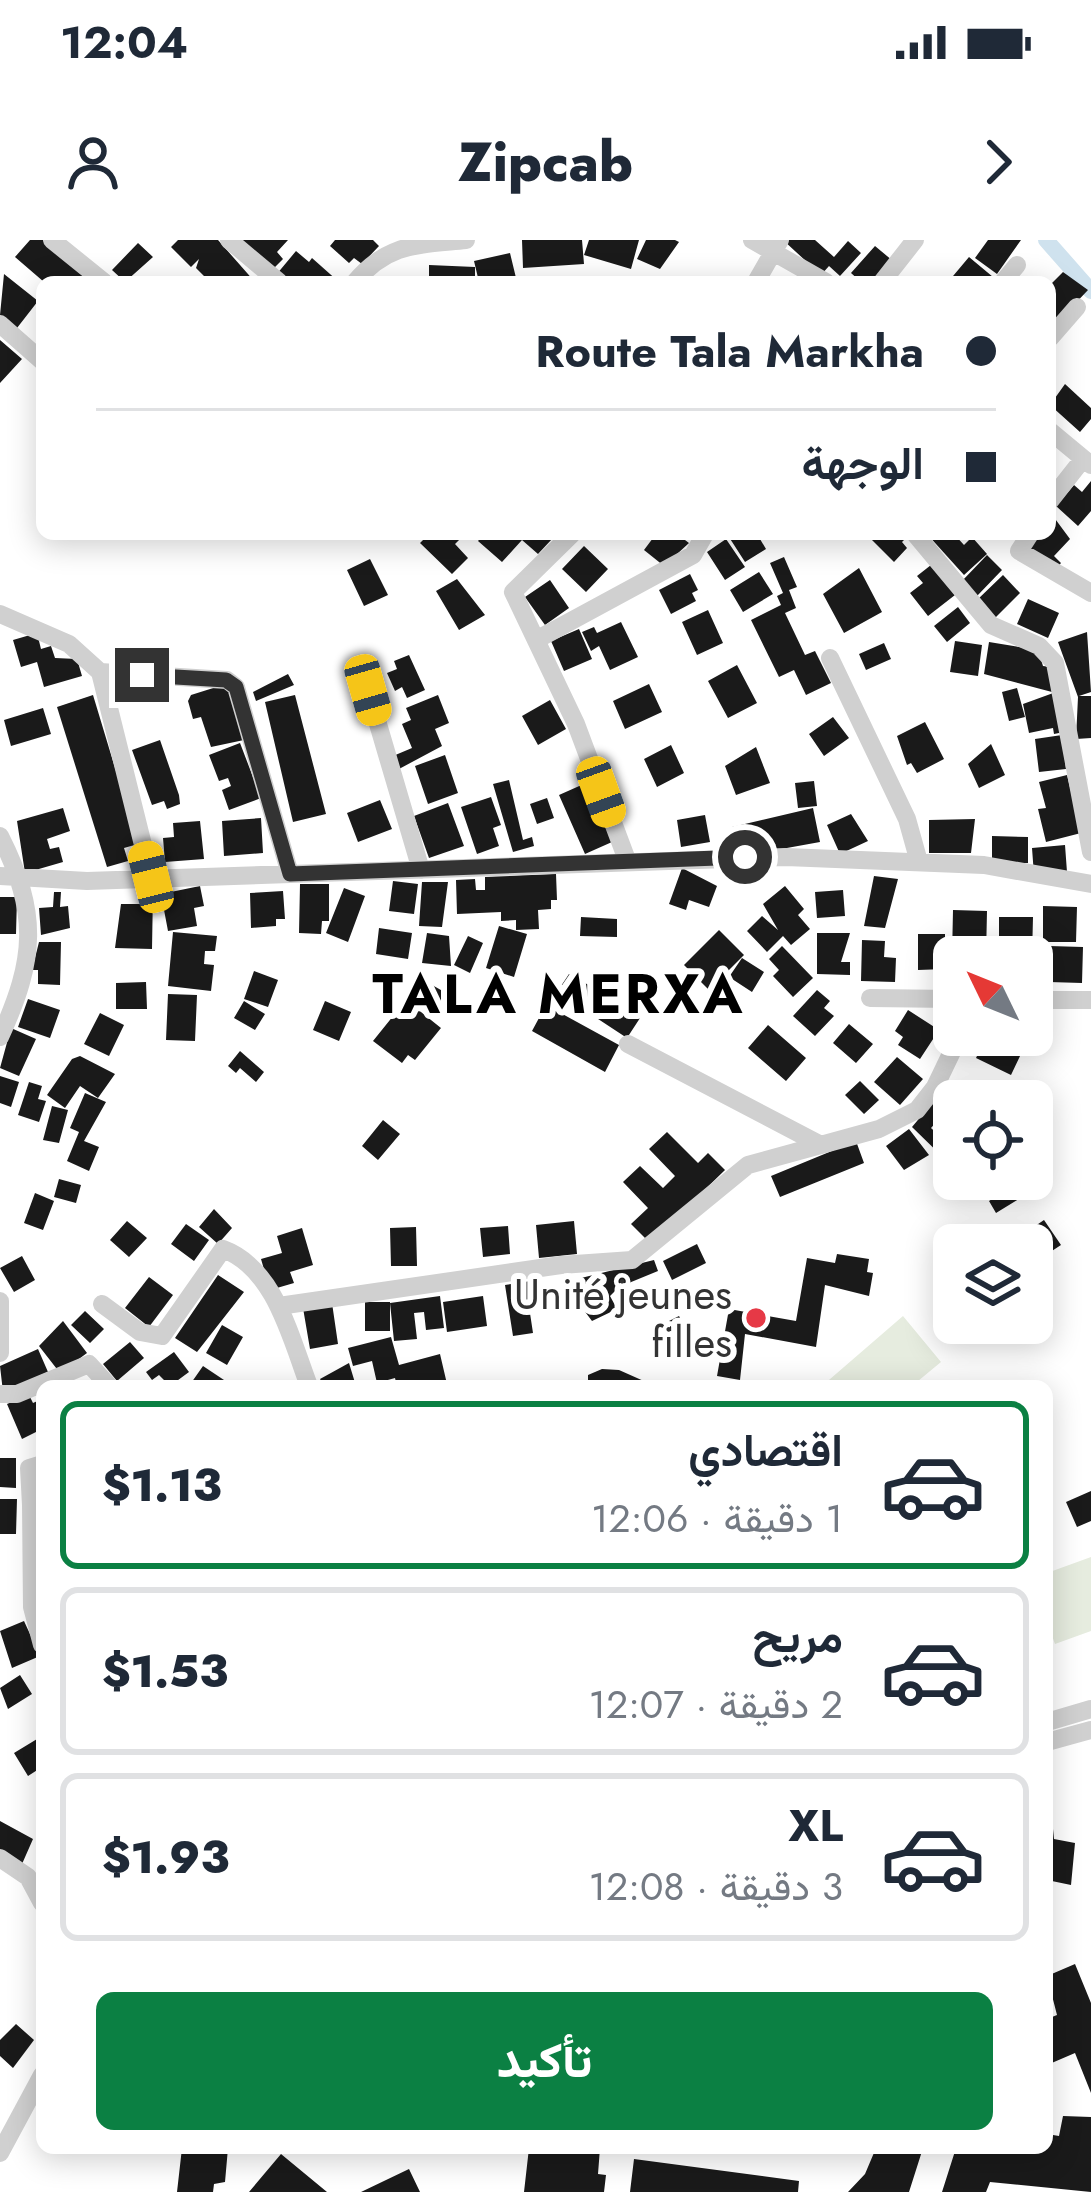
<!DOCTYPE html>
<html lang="ar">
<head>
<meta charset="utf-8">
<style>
	:root { --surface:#fff; --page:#f2f2f3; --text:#1f2937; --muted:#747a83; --line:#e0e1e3; --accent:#0b8043 }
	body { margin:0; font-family:Jost,Vazirmatn,sans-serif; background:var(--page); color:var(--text); direction:rtl; height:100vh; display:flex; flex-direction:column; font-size:45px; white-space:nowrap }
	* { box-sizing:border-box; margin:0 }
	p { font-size:39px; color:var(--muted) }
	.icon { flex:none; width:66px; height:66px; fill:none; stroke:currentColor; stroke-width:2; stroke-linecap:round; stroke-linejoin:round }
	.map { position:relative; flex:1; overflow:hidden; direction:ltr }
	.panel { position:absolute; left:36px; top:1140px; width:1017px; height:774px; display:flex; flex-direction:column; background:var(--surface); border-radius:18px; box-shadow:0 6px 30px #0003; direction:rtl }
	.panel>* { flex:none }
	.top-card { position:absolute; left:36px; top:36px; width:1020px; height:264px; border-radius:18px; box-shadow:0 6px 30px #0003; direction:rtl; display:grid; align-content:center; height:264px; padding:0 60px; background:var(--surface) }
	.needle { width:78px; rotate:313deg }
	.controls { position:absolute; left:933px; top:696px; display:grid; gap:24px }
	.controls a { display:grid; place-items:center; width:120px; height:120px; border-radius:18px; background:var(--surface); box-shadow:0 6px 30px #0003; font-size:60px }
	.end { position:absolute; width:54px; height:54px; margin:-27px; border:15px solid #333; background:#fff; box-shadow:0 0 0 6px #fff }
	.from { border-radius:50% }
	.car { position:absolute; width:36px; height:72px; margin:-36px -18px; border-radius:15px; box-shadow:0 0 9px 3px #0007; background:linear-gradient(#f5c518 24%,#345 0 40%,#f5c518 0 76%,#345 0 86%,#f5c518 0) }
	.top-card b { display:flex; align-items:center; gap:42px; height:114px; font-size:45px }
	.top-card b+b { border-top:3px solid var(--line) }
	.top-card i { width:30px; height:30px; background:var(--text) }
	ul { padding:21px 0 0; list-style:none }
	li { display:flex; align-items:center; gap:36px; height:168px; margin:0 24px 18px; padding:0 36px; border:6px solid var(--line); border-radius:18px }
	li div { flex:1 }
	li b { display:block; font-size:45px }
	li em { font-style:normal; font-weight:800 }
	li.on { border-color:var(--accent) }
	li>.icon { width:108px; height:108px; stroke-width:1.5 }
	.primary-button { display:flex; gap:24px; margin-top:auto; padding:24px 60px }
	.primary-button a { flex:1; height:138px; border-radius:18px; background:var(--accent); color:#fff; font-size:48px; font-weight:800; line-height:138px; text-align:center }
	.status { display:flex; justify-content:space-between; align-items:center; height:84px; padding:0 60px; background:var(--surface); direction:ltr }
	.status svg { height:33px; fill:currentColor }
	header { display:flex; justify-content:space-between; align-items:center; height:156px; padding:0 60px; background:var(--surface); font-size:54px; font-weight:800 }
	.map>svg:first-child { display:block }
	.green { fill:#e6ecdf }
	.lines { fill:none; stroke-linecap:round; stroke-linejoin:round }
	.canal { stroke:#cfe2ee; stroke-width:16 }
	.building { fill:#1a1a1a }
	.minor { stroke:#d0d0d0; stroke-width:18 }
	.route { stroke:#333; stroke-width:15 }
	.poi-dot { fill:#e63946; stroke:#fff; stroke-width:4.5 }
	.labels { text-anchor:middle; stroke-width:12; stroke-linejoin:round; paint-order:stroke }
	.poi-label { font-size:42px; fill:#333; stroke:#fff; text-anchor:end }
	.district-label { font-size:54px; font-weight:bold; letter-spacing:3px; fill:#000; stroke:#fff }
</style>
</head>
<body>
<div class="status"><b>12:04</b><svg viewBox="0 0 49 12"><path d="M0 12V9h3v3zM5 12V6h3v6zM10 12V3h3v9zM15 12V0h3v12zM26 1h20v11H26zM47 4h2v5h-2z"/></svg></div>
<header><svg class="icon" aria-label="forward" viewBox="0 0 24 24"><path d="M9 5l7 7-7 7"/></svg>Zipcab<svg class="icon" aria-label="person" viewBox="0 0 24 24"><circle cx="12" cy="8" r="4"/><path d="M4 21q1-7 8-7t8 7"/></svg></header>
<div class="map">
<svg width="1091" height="1952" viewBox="0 0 1091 1952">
	<rect width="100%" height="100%" fill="#fff"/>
	<path class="green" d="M903 1076 941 1122 912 1146H822Z
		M1091 1317V1391L1055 1404 1047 1382V1333Z"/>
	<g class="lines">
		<path class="canal" d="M1046 0 1091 51"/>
	</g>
	<path class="building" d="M30 0H48L89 42H44L15 17Z
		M178 0H218L255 42H210L196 28 199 19 191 27 171 7Z
		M241 0H288L277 12 283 19 272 30Z
		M335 0H373L379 6 362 24 354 18 349 23 330 6Z
		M522 0H582L584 24 523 28Z
		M589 0H639L631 29 584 15Z
		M646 0H675L679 2 660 29 637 19Z
		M783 0H815L834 17 848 1 861 13 840 36 829 26 821 35Z
		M988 0H1021L997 34 975 18Z
		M138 3 153 17 125 42 112 30Z
		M875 6 893 21 875 42H861L851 33Z
		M296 11 309 22 312 18 339 42H284L276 35Z
		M510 13 517 42H479L474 21Z
		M969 17 999 42H948Z
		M429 25 475 27V42H429Z
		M1063 32 1088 50 1050 90V45Z
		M4 34 38 61 17 88 0 75Z
		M0 100 22 119 0 143Z
		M1065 144 1091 168V179L1080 192 1050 165Z
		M1091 241V271L1078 286 1056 266 1074 245 1082 252Z
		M1050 272 1070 299 1054 316 1061 323 1055 330 1026 305 1036 294H1050Z
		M429 294H465L455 304 468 318 452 334 420 303Z
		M484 294H547L552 299 538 314 522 300 502 322 478 301Z
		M656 294H677L689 303 664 326 644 310Z
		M727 294H757L766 309 745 322Z
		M878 294H910L902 302 907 308 894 322 872 300Z
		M927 294H954L964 305 972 297 987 314 964 335Z
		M726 299 745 327 725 340 707 312Z
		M584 306 608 329 586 352 562 329Z
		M987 315 1002 330 977 356 962 341Z
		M784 317 797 347 789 350 796 368 785 373 805 415 815 411 831 443 806 455 794 430 779 437 751 380 781 365 777 356 783 353 770 323Z
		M370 319 388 355 364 366 347 330Z
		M931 325 955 355 928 376 910 353 923 343 917 336Z
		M859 328 882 372 844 393 823 354Z
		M759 332 773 354 743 372 730 350Z
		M690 334 698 350 692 353 696 361 671 374 659 350Z
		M1003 335 1020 353 994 379 976 361Z
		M457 339 485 375 459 390 436 351Z
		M550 340 569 368 545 385 525 357Z
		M1028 359 1059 373 1048 398 1017 384Z
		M958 367 970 383 947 402 934 386Z
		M708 370 723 403 697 415 682 382Z
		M621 382 638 417 610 430 599 406 591 411 582 392 594 387 597 393Z
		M579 389 592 419 564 431 551 401Z
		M1087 392 1091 452 1079 456H1091V498L1076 499 1078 457 1058 402Z
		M37 393 41 409 51 406 55 418 77 419 82 436 44 447 37 422 21 427 13 400Z
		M955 401 982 405 978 436 950 432Z
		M989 402 1038 410 1043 426 1051 427 1052 452 984 434Z
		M884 403 891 419 866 430 859 414Z
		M409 415 425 450 407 458 402 447 395 451 387 433 397 429 394 421Z
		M737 425 757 463 728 478 708 441Z
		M288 434 294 445 256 461 253 452Z
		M226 444 244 500 211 507 201 477 193 479 188 461 191 455Z
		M649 444 662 472 625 489 613 461Z
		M1017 448 1025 477 1009 481 1002 452Z
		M1056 452 1064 492 1054 494 1053 488 1029 493 1023 464Z
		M93 455 138 604 124 608 128 621 107 627 57 467Z
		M295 455 326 574 293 582 265 462Z
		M438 455 449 483 435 489 442 506 399 529 393 516 412 508 402 484 411 480 406 468Z
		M550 460 566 489 538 505 522 476Z
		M43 468 51 494 11 506 4 480Z
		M833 477 849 498 824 516 809 494Z
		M925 482 944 519 917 533 911 523 907 525 897 496Z
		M1062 495 1066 529 1039 532 1035 499Z
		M160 500 179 555 180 564 167 569 164 561 152 565 132 510Z
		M240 503 261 558 229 570 222 550 231 546 228 538 219 541 209 515Z
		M991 504 1005 535 979 548 968 524Z
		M671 505 684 533 657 547 644 519Z
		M756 507 770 543 736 555 725 526Z
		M445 515 458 553 428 564 415 526Z
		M1067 535 1081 593 1046 602 1038 569 1046 568 1039 542Z
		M509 540 523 600 532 597 534 606 513 612 493 544Z
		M814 541 817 566 798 568 795 543Z
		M586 543 612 602 585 614 559 555Z
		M491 557 501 585 493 588 499 606 477 614 461 567Z
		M547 558 554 578 537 584 530 564Z
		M380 560 392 589 358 602 347 573Z
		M448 563 464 606 429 618 414 576Z
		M63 568 70 591 47 599 50 609 59 607 63 622 25 633 17 581Z
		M813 568 820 602 738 617 732 587Z
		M851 574 868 601 840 614 827 585Z
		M705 575 710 602 681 607 677 580Z
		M261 578 263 613 224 616 222 581Z
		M975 579 971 613H929V580Z
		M200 581 204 619 165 622 163 598 174 597 173 583Z
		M992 596 1028 597V623H992Z
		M1065 605 1067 632 1034 635 1032 608Z
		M682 628 717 646 709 667 689 660 686 670 669 664Z
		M556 634 557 660H551V669L538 670 539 689 516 690V680L501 681V672L457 674 456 640 475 639 476 650H485V637Z
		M874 636 898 639 885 688 864 686Z
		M393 641 418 644 414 674 389 671Z
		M422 642H448L442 687 419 686Z
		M300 644H329V681H322L321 694 299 693Z
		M200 646 204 666 194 668 197 686 168 691 161 654Z
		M785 646 804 669 798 675 810 689 791 705 783 696 767 712 747 691 762 676 778 690 763 664Z
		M344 648 365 656 348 702 326 693Z
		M843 650 845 676 817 678 815 652Z
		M142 651H153L152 709 115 708 121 664H142Z
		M283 651 285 679H276V686L251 688 250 653Z
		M54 652H61L60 667 68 666 70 688 41 695 39 668 53 667Z
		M0 657H17L16 694H0Z
		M1043 666 1077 667 1076 702H1043Z
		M953 670 987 671 986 717H952Z
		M581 677 617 679V697L580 696Z
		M999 677H1033L1032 717H999Z
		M499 686 527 694 514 737 486 728Z
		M379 688 412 693 408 719 376 714Z
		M719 690 744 715 709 750 684 725Z
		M173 692 217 696 215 711H205L204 724 214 725 211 751 168 746Z
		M427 693 449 696 451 726 422 723Z
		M817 693H850L841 722H850V735L817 734Z
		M918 694H945V729L918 730Z
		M468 696 483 703 470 733 454 725Z
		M862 700 885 701 884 717 896 718 895 742 861 741Z
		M39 702H61L60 745 38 744V730H32Z
		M782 706 813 738 793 757 773 736 779 730 769 719Z
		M1049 706 1083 707 1082 743 1049 742Z
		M742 718 764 732 752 752 729 737Z
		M254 731 278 740 268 767 244 759Z
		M569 734 642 775 627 798 557 752Z
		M425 741 448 754 435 777 412 764Z
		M146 742 147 769H116V743Z
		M817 750 830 761 824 768 834 776 815 796 793 776Z
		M168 754 197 755 195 801 166 800Z
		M28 759 60 770 50 798 18 787Z
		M406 760 441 788 415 820 408 815 402 823 373 801Z
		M244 761 265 774 255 790 234 778Z
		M325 761 351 772 339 801 313 790Z
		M546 765 619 805 605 832 532 791Z
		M908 770 939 790 920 819 898 805 903 797 895 791Z
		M100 773 124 785 109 816 84 804Z
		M849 784 873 804 856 823 833 803Z
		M768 785 806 818 786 841 748 808Z
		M11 788 36 799 19 836 0 828Z
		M987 795H1030L1011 835 976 818Z
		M240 811 264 832 256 842 240 828 236 833 228 826Z
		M80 816 115 834 98 858 80 846 65 868 47 855 72 819Z
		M897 817 923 839 900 865 874 842Z
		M0 836 19 842 11 867 0 863Z
		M860 841 879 860 864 874 845 855Z
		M29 842 42 846 38 859 46 861 39 882 18 875Z
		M85 853 106 862 84 901 99 907 89 931 67 921 79 892 70 888Z
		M938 856 950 867 931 888 954 910V928L912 887Z
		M52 866 68 870 59 903 43 900Z
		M383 880 400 894 378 920 362 906Z
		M909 889 929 915 904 930 886 906Z
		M667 892 698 923 708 913 725 930 650 1003 631 984 648 968 623 942 640 926 663 948 675 936 649 909Z
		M856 901 864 923 780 957 771 936Z
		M59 939 81 945 76 963 54 957Z
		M1023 939H1033L1038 947 996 973 989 961Z
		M35 953 54 961 43 990 24 983Z
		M214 969 232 988 218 1004 199 987Z
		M1044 980 1061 1005 1032 1024V1005H1007Z
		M127 981 147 998 129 1017 110 1000Z
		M574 981 577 1014 539 1018 536 985Z
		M186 984 209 1000 194 1021 171 1004Z
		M508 986 510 1014 483 1017 480 988Z
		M416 987 417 1026H391L390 988Z
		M302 988 313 1025 290 1032 294 1043 270 1050 261 1019 282 1013 277 996Z
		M697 1004 706 1023 672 1040 663 1021Z
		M837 1014 869 1019 867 1032 873 1033 869 1056 825 1045 816 1107 745 1094 740 1140 717 1136 729 1069 796 1081 807 1018 835 1023Z
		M22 1016 35 1040 14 1052 0 1028Z
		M654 1020 658 1031 619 1047 610 1056 617 1069 592 1081 583 1069 577 1039Z
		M218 1035 244 1052 197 1112 175 1098Z
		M149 1037 173 1055 149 1087 125 1068Z
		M537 1040 541 1058 528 1060 533 1093 513 1096 505 1045Z
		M440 1056 444 1088 426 1090 424 1072 414 1073 417 1099 394 1101 390 1063Z
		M483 1056 487 1086 447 1092 443 1062Z
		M365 1062H390V1091H365Z
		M332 1063 338 1104 310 1109 303 1068Z
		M85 1071 104 1089 90 1103 71 1085Z
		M679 1076 686 1089 659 1104 651 1090Z
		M63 1081 87 1113 60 1133 39 1106Z
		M222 1085 243 1097 227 1125 206 1113Z
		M391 1097 399 1125 440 1114 447 1144 397 1146 395 1138 377 1143 372 1121 353 1126 348 1108Z
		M130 1102 144 1118 117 1141 103 1124Z
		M38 1109 48 1132 3 1152 0 1126Z
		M174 1112 189 1132 170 1146 159 1135 152 1140 146 1132Z
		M349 1123 356 1146H324L320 1139Z
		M203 1126 227 1142 225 1146H189Z
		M602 1129 619 1130 655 1146H588V1135Z
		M29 1155 33 1163 42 1159V1189L22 1199 7 1164Z
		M0 1218H16V1248L0 1247Z
		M1091 1251V1281L1077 1287 1066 1262Z
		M0 1259H17L16 1294H0Z
		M24 1381 40 1416 12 1428 0 1391Z
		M20 1435 32 1454 8 1469 0 1448Z
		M42 1496V1527L28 1536 14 1513Z
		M0 1581 33 1599 22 1624 0 1614Z
		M1047 1588 1053 1589 1054 1599 1075 1603 1071 1645 1047 1640Z
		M1075 1724 1091 1763V1853L1075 1813 1047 1825V1779L1057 1775 1047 1736Z
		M16 1784 34 1800 13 1828 0 1816V1800Z
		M1063 1876 1091 1877V1952L990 1942 986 1952H942L956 1908H1047V1894L1059 1896Z
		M182 1908H228L225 1942 214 1944 213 1952H177Z
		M529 1908H600L598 1934 606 1935 604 1952H524Z
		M876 1908H923L909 1952H848L865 1934Z
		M281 1914 327 1952H249Z
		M634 1919 799 1941 798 1952H630Z
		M409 1929 420 1952H361Z"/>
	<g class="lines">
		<path class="minor" d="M52 0 104 42
			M229 0 279 42
			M752 0 826 42
			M355 42C388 3 417 5 466 0
			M756 42 780 0
			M882 42 915 0
			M1003 42 1017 25
			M0 84 42 121
			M1050 98 1077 67
			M1050 191 1091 225
			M1050 261 1083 219
			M572 294 513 352 576 484 627 620
			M915 294 991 385 1039 406 1055 423 1091 612
			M1030 294 1019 311 1091 353
			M0 374 69 404 100 432 151 637
			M536 400 693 315 705 294
			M830 418 907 579 919 622
			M100 432 227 440 236 447 290 634
			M368 450 421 630
			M0 596C39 673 36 719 0 797
			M0 636 87 641 786 617 984 625 1091 644
			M870 758 954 759
			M1032 760H1091
			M628 804 821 905
			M0 1061V1113
			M102 1064 140 1092 162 1096 223 1009C275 1028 291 1099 309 1146
			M279 1066 561 1025 632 1020 748 925 879 889 917 870 935 847 960 795
			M0 1154H17L89 1124 109 1146
			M31 1265 32 1367 42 1405
			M42 1265H31L29 1228 42 1224
			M1047 1482 1091 1469
			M1047 1502 1091 1490
			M0 1618 28 1637 42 1663
			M0 1913 42 1835"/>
	</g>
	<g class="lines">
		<path class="route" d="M142 435 226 440 236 447 290 634 745 617"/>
	</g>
	<circle class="poi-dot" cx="756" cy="1078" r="12"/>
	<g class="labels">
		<g class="poi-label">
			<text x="732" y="1069">Unité jeunes<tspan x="732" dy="48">filles</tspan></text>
		</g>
		<g class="district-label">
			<text x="559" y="773">TALA MERXA</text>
		</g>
	</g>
</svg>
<div class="controls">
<a><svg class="needle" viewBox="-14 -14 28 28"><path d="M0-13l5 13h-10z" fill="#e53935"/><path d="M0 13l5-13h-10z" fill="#747a83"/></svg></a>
<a><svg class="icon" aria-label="locate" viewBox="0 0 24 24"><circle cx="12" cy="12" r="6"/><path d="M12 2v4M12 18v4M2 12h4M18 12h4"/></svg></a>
<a><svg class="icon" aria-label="layers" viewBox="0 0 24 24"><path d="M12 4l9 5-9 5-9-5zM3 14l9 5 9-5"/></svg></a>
</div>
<i class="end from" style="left:745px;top:617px"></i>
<i class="end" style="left:142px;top:435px"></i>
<i class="car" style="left:368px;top:450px;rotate:164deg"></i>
<i class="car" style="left:601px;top:552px;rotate:160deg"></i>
<i class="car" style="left:151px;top:637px;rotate:346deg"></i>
<div class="top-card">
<b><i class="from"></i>Route Tala Markha</b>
<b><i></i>الوجهة</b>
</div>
<section class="panel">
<ul>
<li class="on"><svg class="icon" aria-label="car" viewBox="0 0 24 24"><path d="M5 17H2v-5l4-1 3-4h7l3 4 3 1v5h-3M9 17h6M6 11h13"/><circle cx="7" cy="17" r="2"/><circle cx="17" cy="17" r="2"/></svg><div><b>اقتصادي</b><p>1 دقيقة · 12:06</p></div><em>$1.13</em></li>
<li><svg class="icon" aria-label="car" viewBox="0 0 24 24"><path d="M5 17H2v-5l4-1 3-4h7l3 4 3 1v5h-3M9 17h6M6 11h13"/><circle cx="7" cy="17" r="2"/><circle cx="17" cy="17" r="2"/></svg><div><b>مريح</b><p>2 دقيقة · 12:07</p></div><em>$1.53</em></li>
<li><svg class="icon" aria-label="car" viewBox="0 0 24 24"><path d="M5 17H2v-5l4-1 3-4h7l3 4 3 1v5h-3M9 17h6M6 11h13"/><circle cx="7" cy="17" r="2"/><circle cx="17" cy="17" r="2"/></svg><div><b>XL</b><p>3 دقيقة · 12:08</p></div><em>$1.93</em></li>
</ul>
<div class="primary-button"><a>تأكيد</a></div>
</section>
</div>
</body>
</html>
